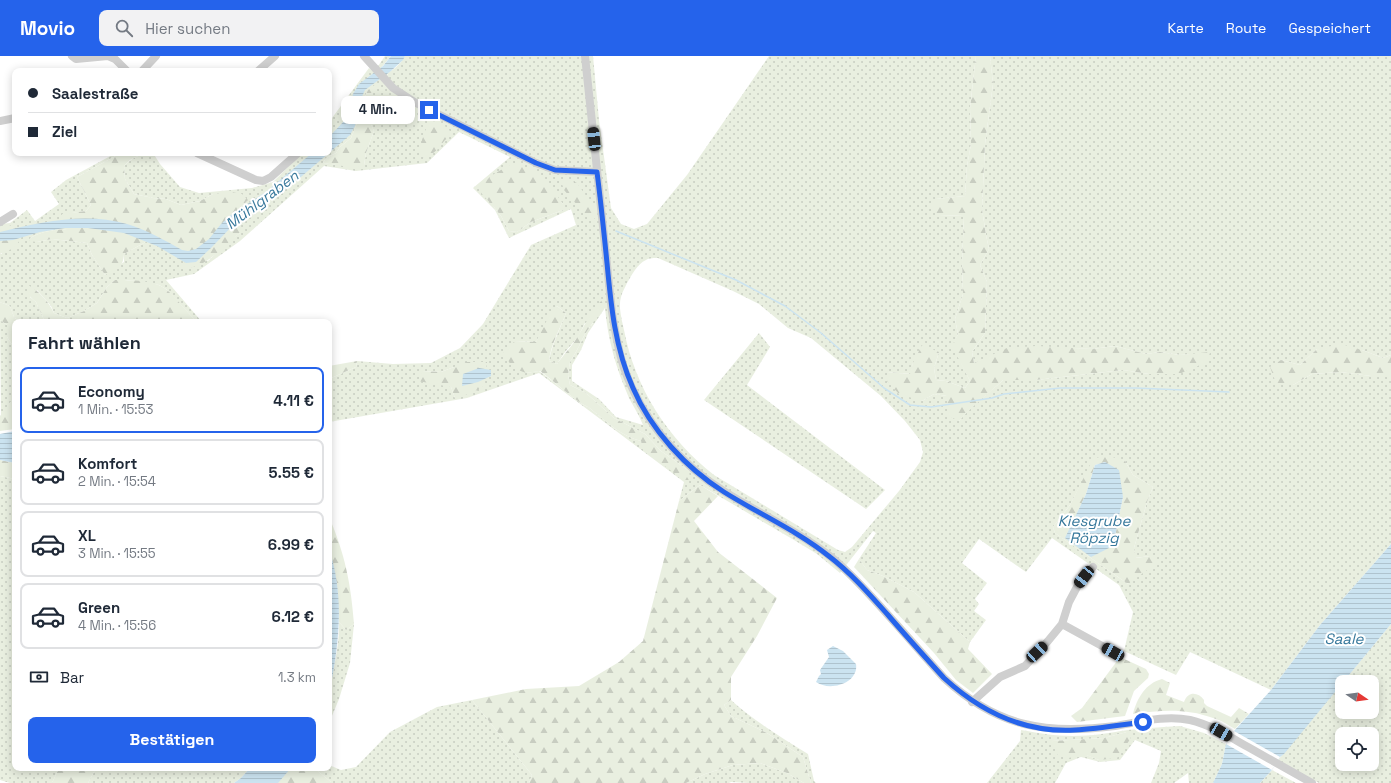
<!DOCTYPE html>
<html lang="de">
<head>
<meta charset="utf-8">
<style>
	:root { --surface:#fff; --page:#f2f2f3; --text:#1f2937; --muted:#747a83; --line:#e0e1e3; --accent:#2563eb }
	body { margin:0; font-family:"Space Grotesk",sans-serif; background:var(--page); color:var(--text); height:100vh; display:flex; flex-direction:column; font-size:15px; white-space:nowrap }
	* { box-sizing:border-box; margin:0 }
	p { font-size:13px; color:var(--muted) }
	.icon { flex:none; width:22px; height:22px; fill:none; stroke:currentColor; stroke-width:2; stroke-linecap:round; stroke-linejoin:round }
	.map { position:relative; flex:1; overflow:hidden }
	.sheet { position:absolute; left:12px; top:263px; width:320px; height:452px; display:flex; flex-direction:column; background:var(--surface); border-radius:8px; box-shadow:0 2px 10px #0003 }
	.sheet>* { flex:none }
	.banner { position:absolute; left:12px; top:12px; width:320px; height:88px; border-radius:8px; box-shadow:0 2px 10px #0003; display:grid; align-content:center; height:88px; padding:0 16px; background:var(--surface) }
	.needle { width:26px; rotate:103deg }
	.tools { position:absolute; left:1335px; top:619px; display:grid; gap:8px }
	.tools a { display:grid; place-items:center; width:44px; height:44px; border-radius:8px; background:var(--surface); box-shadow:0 2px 10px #0003; font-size:20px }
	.end { position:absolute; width:18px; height:18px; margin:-9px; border:5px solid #2563eb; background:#fff; box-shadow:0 0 0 2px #fff }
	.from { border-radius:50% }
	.bubble { position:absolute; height:28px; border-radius:8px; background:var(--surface); box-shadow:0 2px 10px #0003; font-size:13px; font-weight:600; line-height:28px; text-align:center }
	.car { position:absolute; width:12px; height:24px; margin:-12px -6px; border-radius:5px; box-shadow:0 0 3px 1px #0007; background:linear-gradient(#222 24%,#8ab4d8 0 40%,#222 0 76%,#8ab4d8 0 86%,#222 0) }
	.banner b { display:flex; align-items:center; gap:14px; height:38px; font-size:15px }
	.banner b+b { border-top:1px solid var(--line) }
	.banner i { width:10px; height:10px; background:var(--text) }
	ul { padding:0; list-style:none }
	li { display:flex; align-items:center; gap:12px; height:66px; margin:0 8px 6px; padding:0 8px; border:2px solid var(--line); border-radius:8px }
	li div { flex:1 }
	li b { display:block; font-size:15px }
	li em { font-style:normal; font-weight:600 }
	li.on { border-color:var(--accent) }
	li>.icon { width:36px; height:36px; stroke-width:1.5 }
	h2 { padding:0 16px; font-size:18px; line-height:48px }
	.pay { display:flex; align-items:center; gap:10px; height:44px; padding:0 16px; font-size:15px }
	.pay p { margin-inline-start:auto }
	.action { display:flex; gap:8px; margin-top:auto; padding:8px 16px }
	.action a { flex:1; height:46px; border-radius:8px; background:var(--accent); color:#fff; font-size:16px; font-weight:600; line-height:46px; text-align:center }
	header { display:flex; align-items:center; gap:24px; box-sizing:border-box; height:56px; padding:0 20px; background:var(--accent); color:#fff }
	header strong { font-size:19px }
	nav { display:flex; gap:22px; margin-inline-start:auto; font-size:14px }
	.search { width:280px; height:36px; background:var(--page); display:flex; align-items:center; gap:10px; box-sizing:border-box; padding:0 14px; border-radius:8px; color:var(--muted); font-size:15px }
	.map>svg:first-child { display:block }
	.grass { fill:url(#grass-dots); fill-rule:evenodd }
	.forest { fill:url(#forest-firs); fill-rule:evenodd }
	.water { fill:url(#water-rules) }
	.pier { fill:#fff }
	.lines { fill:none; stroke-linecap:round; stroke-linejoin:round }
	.stream { stroke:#cbe3f0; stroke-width:1.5 }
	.minor { stroke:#cfcfcf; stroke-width:8 }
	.route { stroke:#2563eb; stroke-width:5 }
	.labels { text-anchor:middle; stroke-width:4; stroke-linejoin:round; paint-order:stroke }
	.water-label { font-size:15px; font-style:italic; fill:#38799c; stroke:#fff }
</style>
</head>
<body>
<header>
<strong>Movio</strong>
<div class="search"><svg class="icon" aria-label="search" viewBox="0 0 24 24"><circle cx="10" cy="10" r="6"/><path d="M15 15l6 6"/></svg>Hier suchen</div>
<nav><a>Karte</a><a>Route</a><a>Gespeichert</a></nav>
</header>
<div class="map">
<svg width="1391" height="727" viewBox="0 0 1391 727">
	<defs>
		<pattern id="grass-dots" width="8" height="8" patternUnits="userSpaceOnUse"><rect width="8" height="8" fill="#e9efe0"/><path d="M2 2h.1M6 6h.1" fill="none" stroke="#c8cdc1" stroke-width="1.8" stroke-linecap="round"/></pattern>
		<pattern id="forest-firs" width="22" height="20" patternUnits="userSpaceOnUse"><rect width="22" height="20" fill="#e9efe0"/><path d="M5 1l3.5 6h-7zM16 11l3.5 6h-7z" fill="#c8cdc1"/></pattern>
		<pattern id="water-rules" width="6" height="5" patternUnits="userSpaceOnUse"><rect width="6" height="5" fill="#cbe3f0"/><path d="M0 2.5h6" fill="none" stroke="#afc3ce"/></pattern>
	</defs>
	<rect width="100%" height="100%" fill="#fff"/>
	<path class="grass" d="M385 0H391L381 12 388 19 387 17C394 14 401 7 405 0H593L599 64 611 152 621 168 634 173 647 168 687 119 769 0H976L970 52 971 88 967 110 965 140 936 143 939 159 964 160 962 206 963 238 955 263 958 278 953 290 970 325 965 332 946 325 936 324 934 312 939 296 913 307 911 318 887 316 922 345 934 338 947 340 959 365C972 349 988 338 1003 324H1036L1123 314 1149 318 1210 297 1180 299 1160 296 1146 298 1115 290 1092 293 1067 292 990 301 974 307 972 296 985 277 987 226 980 209 989 193 986 179 982 153 985 88 993 28 990 0H1391V299L1383 302 1362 294 1317 293 1300 309 1281 304 1293 329 1312 318 1340 316 1371 320H1391V488L1320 569 1271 634 1190 596 1176 619 1124 595 1133 556 1119 529 1052 482 1026 516 979 483 962 507 987 527 975 543 979 548 974 555 986 564 970 586 914 536 883 520 867 514 859 503 876 477 873 475 840 517 817 498 794 484 700 429 679 445 684 426 539 317 467 342 329 366V323L356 311 357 305 393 308 431 307 460 292 483 268 531 189 576 169 571 153 509 182 495 154 473 132 510 101 459 76 427 107 356 115 324 110 240 185 194 218 166 224 202 266H197L166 233 159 229 130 224H115L107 231 97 247 84 255 67 262 54 257 51 250 37 234 30 241 36 246C38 252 42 258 44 264L43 266H19L14 261 10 250 0 246V198H2L0 168 10 167 27 154 35 165 59 148 51 136 66 124 116 97H121L77 121 91 149 86 155 72 157 67 173C54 174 42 175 30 182L37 186 52 183 87 187 92 199 105 219 124 206V198L151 183 208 205 229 185 240 177 233 160 247 145 213 138 200 145 181 149 166 143 153 142 134 138 125 123 124 110C132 102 141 97 153 97L160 108 180 131 199 137 252 132 273 126 302 97H329V66L369 12 374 16ZM377 32C360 46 366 57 374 75L366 97 364 109H339L323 107 326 102 336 97 340 91 351 82 357 67 361 48 368 34ZM556 140 563 148V154L531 166 517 176 509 175 501 160 493 150ZM658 202 733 235 759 248 788 272 811 282 881 340 905 365 920 384 923 396 920 406 899 435 852 491 845 496 838 494 714 419C668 383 635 332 624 274 622 264 618 251 621 241 622 236 625 232 627 227 632 219 637 208 646 204 649 202 655 202 658 202ZM557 250 566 257C560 273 552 288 549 305L557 308 565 296 578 281 585 267H593L585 278 577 294 570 306 568 319 570 329 586 337 614 362 645 378 661 395 689 415 666 410 645 394 641 385C621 380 607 366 592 354 589 351 585 350 581 347 567 338 554 325 539 315L526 317 515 285 536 286ZM605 252C608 285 616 312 629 342 634 351 640 361 643 369L616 361 599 343 572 325V309L581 294 588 277ZM454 311 455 342 451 331 422 315 441 316ZM1094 403 1125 405 1133 419 1153 431 1147 446 1134 492 1135 502 1150 500 1128 528 1055 477 1053 471 1070 449Z
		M0 264 7 269V281L15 293V340L1 360Z
		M759 277 770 291 747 329 885 434 866 453 704 344Z
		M0 420 15 423V712H59L52 727H10L0 724Z
		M339 566 346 574 354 568 350 607 339 643 329 667C329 657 328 646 329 636 333 613 340 590 339 566Z
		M1391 568V727H1319L1278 704 1342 627V656H1372V626H1343ZM1342 678H1372V708H1342Z
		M472 644 532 719 529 727H331V726L314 712H329V709L341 714 356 711 390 676 437 651Z
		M731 644C754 665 781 681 808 698L814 725 816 727H811L803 701 767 677 731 660 724 649Z
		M1180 670 1204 677 1226 688 1222 708 1213 727H1189L1188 717 1174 727H1151L1159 707 1161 695 1135 684 1120 704 1100 706 1081 701 1066 707 1055 727H987L1020 685 1021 674C1038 677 1055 680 1073 680 1091 680 1109 677 1128 674 1145 672 1163 671 1180 670ZM1127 676 1099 704 1052 685 1104 682Z
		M760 707 787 717 804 727H748L731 726 729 727H686L705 718 733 709Z
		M96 712H250L241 722 234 727H88Z
		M1272 714 1296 727H1260Z"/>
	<path class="forest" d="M976 0H990L993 28 985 88 982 153 986 179 989 193 980 209 987 226 985 277 972 296 974 307 1007 292 1036 290 1092 293 1115 290 1146 298 1160 296 1180 299 1210 296 1207 306 1179 318H1149L1123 314 1036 324H1003C988 338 972 350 959 365L947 359V340L934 338 922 345 899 338 887 325V316L910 318 913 307 922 289 939 296 934 312 936 324 946 325 965 332 970 325 952 290 958 278 955 263 963 238 962 206 964 160 939 159 931 153 936 143 965 140 967 110 971 88 970 52Z
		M376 28 378 32C360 46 366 57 374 75L366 97 364 109 356 112 323 107 326 102 336 97 340 91 351 82 357 67 361 48 368 34Z
		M434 65 446 71 453 78 445 84 437 94 425 103 419 96C422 85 424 70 434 65Z
		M121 97H144L130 104 124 110 125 123 134 138 153 142 166 143 181 149 200 145 213 138 231 136 242 138 248 144 233 160 240 169V177C220 192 211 209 184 213V200L151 183 124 198C123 212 117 214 105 219L92 199 87 187 52 183 37 186 29 185 30 182C42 175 54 174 67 173L63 165 62 158 86 155 91 149 77 121Z
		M513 107 531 113 546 124 563 148V154L531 166 517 176 509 175 501 160 493 150 482 138 480 129 494 118Z
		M565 122 577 127 596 154 597 159 592 166 564 134 561 125Z
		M9 169 16 172 20 184 14 192 0 198V170Z
		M115 224C129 224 156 224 167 234 177 243 187 256 197 266H43L44 264C42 258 38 252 36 246 30 241 27 238 28 229 39 235 49 246 54 257L67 262 84 255 97 247 107 231Z
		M603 243 606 248 585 278 577 294 570 306 568 319 570 329 586 337 614 362 645 378 661 395 689 415 690 424H683L644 394 641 385C621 380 607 366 592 354 589 351 585 350 581 347 567 338 554 325 540 315L526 317 513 312 503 297 515 285 536 286 551 256 557 250 566 257C560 273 551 288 549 305L557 308C564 298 573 289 578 280 586 267 592 254 603 243Z
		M0 246 10 250 14 261 19 266H15V293L7 281V269L0 264Z
		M1341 288 1362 294 1383 302 1391 299V320H1371L1340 316 1312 318 1293 329 1276 327 1270 311 1281 304 1300 309 1317 293Z
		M357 305 356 311 329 323V310Z
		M467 306H487L484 330 472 337 455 342 451 331 418 325 422 315 441 316Z
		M15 340V373L0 375V360Z
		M1106 399 1125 405 1133 419 1153 431 1147 446 1134 492 1136 502 1150 500 1158 506 1128 528 1055 477 1053 471 1070 449 1093 403ZM1105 406 1123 441 1113 490 1073 466 1086 438 1095 409Z
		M0 404 15 407V423L0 420Z
		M700 429 718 440 694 465 718 496 777 542 757 580 731 621V644L724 649 731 660 767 677 803 701 811 727H804L787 717 760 707 733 709 705 718 686 727H529L532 719 472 644 526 633 579 630 619 606 643 585 679 445Z
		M329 461C345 498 351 528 354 568L346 574 339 566 337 529 329 493Z
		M859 503 867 514 883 520 914 536 970 586 968 593 992 618 973 637 956 624 934 597 854 511Z
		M1120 601 1146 613 1149 618 1148 622 1134 635 1125 660 1077 666 1071 660 1082 652Z
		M1162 623 1170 627 1166 639 1184 646C1188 635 1198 636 1204 644V647L1207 650 1231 661 1239 652 1249 658 1235 673C1228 669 1221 664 1213 662 1186 652 1161 654 1133 658 1137 642 1146 627 1162 623Z
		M1127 676 1131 682 1117 702 1099 704 1086 699 1068 702 1058 700 1052 685 1104 682Z
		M59 712H96L88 727H52Z
		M290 712H314L331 726V727H277Z"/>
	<path class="water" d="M391 0H405L403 4 391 15 365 34 360 45 355 70 350 79 288 132 239 163 211 192 196 206 186 207 157 190 124 177 88 172H65L40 176 13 184 0 185V176C41 166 85 156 127 168 145 173 166 185 182 194L188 195 196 193 209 183 221 168 231 159 267 135 312 97H329V81L345 64 349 57 353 38 359 28 383 10Z
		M479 312 491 314V320L478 326 462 330 463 318Z
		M15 375V407L0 404V378Z
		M1105 406 1119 414 1123 441 1113 490 1091 501 1065 482 1086 438 1095 409Z
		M1391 488V568L1284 698 1280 701 1272 714 1260 727H1213L1222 708 1226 688 1234 675 1271 634 1320 569Z
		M329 493C345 540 339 590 329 638Z
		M833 590 843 595 856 608C859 627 830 636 816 626L819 620 821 618 820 614 829 601 827 594Z
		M250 712H291L278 727H234L241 722Z"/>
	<path class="pier" d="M1234 675 1280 701 1272 714 1226 688Z"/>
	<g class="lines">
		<path class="stream" d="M616 175 736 224 785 250 821 277 884 332 910 349 931 351 992 342 1004 338 1060 332H1136L1229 336"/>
		<path class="minor" d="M72 0 76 3 108 0 115 3 127 15
			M364 0 393 32 416 47 536 107 555 114 597 116
			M585 0 612 256C615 275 618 293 624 312 642 363 679 408 725 436 760 458 798 475 831 501 852 518 870 539 888 559 907 580 925 601 944 622 997 671 1046 679 1115 670 1140 666 1165 659 1190 664 1211 669 1230 681 1248 691 1269 703 1291 715 1312 727
			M142 15 156 0
			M258 15 275 0
			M0 65 15 62
			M197 97 256 124 263 125 271 121 298 97
			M0 166 13 158
			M1062 568 1113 596
			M972 646 1000 621 1025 610 1048 585 1062 568 1069 546 1077 531 1093 511"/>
	</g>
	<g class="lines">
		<path class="route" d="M429 54 536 107 555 114 597 116C601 147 604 177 607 207 611 250 615 292 633 332 651 374 686 412 724 436 759 458 798 475 830 501 852 518 870 539 888 559 906 580 925 601 944 622 981 656 1024 677 1075 674 1098 673 1120 669 1143 666"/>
	</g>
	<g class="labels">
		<g class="water-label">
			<text transform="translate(262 144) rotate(-37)" y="5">Mühlgraben</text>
			<text x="1094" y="470">Kiesgrube<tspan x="1094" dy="17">Röpzig</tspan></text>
			<text x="1344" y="588">Saale</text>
		</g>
	</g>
</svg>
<div class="tools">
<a><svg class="needle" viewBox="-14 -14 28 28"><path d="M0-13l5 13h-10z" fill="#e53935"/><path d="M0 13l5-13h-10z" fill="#747a83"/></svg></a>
<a><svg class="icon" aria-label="locate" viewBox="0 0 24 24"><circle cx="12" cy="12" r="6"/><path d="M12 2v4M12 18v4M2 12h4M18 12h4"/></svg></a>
</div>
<i class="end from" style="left:1143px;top:666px"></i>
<i class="end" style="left:429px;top:54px"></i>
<div class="bubble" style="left:341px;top:40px;width:74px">4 Min.</div>
<i class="car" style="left:594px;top:83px;rotate:354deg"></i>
<i class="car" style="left:1084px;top:521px;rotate:218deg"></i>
<i class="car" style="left:1037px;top:596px;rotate:47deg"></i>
<i class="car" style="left:1113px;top:596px;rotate:299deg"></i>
<i class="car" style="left:1221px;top:676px;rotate:120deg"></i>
<div class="banner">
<b><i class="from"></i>Saalestraße</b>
<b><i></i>Ziel</b>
</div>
<section class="sheet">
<h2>Fahrt wählen</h2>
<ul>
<li class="on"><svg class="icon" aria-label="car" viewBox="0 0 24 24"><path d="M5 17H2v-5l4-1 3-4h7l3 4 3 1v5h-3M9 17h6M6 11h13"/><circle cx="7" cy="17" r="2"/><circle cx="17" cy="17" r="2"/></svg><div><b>Economy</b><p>1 Min. · 15:53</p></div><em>4.11 €</em></li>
<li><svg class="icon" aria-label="car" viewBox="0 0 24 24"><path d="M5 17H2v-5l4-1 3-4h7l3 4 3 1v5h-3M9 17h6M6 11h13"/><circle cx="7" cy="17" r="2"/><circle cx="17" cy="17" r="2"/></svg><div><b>Komfort</b><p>2 Min. · 15:54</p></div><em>5.55 €</em></li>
<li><svg class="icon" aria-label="car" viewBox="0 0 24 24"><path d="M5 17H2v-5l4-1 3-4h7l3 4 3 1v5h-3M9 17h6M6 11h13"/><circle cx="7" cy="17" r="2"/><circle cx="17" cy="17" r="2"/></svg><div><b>XL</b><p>3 Min. · 15:55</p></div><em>6.99 €</em></li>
<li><svg class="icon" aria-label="car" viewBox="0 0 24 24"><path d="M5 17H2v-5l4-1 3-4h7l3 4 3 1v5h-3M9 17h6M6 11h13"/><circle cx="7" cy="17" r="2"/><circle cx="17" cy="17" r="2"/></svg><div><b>Green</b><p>4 Min. · 15:56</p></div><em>6.12 €</em></li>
</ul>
<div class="pay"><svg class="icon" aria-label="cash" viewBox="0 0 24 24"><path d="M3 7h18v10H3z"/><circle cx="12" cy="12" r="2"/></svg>Bar<p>1.3 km</p></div>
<div class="action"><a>Bestätigen</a></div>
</section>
</div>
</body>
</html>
